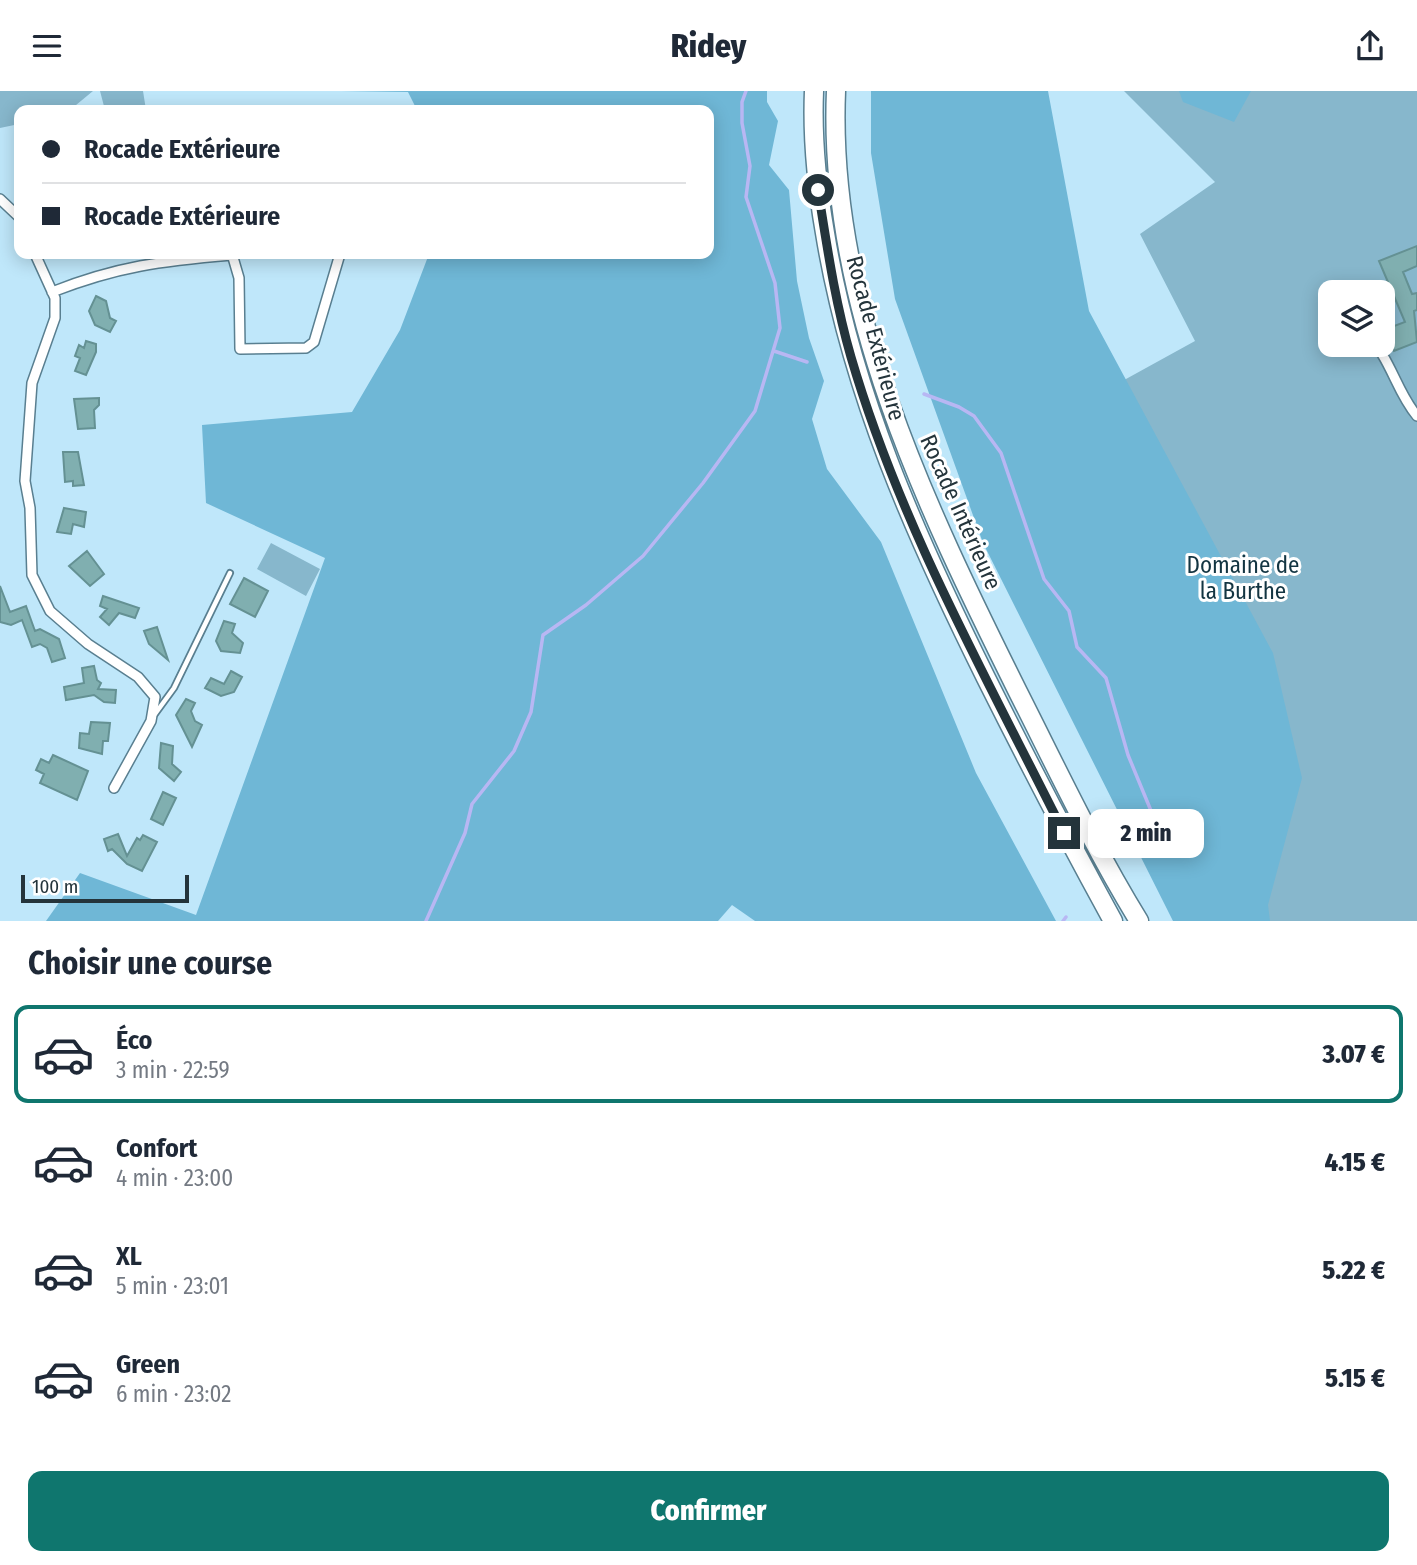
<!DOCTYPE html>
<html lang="fr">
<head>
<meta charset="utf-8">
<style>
	:root { --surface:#fff; --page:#f2f2f3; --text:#1f2937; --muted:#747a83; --line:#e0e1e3; --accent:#0f766e }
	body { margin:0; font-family:"Fira Sans Condensed",sans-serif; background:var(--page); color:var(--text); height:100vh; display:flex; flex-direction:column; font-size:26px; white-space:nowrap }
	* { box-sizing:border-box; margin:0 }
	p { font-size:23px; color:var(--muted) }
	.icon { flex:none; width:38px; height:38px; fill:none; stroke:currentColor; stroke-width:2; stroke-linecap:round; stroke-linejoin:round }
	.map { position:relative; height:830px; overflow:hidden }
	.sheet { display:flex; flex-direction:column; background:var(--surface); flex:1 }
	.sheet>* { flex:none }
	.banner { position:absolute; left:14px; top:14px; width:700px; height:154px; border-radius:14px; box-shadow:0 4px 18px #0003; display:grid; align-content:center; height:154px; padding:0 28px; background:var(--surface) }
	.fabs { position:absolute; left:1318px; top:189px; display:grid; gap:14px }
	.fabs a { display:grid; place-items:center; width:77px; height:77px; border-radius:14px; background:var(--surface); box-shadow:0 4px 18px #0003; font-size:35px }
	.scale { position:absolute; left:21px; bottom:18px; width:168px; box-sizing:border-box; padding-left:7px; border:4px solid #24343b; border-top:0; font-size:19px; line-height:24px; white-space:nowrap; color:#24343b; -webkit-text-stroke:5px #fff; paint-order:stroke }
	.end { position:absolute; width:32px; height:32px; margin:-16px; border:9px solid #24343b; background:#fff; box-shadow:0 0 0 4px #fff }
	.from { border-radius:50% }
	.bubble { position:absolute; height:49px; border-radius:14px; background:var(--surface); box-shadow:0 4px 18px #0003; font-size:23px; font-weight:800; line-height:49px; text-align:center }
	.banner b { display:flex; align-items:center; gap:24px; height:66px; font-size:26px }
	.banner b+b { border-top:2px solid var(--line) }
	.banner i { width:18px; height:18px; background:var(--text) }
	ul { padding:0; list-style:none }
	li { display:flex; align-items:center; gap:21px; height:98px; margin:0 14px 10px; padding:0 14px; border:4px solid transparent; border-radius:14px }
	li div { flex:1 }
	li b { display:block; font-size:26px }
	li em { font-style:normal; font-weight:800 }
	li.on { border-color:var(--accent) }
	li>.icon { width:63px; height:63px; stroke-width:1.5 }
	h2 { padding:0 28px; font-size:32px; line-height:84px }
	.action { display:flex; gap:14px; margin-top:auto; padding:14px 28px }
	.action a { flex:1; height:80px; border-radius:14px; background:var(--accent); color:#fff; font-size:28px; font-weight:800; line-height:80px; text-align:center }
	header { display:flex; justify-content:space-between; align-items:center; height:91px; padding:0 28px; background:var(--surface); font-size:32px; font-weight:800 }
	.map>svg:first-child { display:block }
	.green { fill:#87b7cc; fill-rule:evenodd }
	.forest { fill:#6fb7d6 }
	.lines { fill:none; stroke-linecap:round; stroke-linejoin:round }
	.stream { stroke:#b8b7f3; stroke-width:3.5 }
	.building { fill:#80afb0; stroke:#649193; stroke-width:2 }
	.lane-casing { stroke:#597f90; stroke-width:8 }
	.street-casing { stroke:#597f90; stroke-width:12 }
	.highway-casing { stroke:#597f90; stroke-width:21 }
	.lane { stroke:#fff; stroke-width:4.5 }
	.street { stroke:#fff; stroke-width:9 }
	.highway { stroke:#fff; stroke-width:18 }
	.route { stroke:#24343b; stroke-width:9 }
	.labels { text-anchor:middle; stroke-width:6; stroke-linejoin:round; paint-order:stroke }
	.street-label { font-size:23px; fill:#24343b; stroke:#fff }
	.park-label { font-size:23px; fill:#133542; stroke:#fff }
</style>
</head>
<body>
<header><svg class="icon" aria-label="menu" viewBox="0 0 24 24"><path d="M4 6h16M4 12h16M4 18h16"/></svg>Ridey<svg class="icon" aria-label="share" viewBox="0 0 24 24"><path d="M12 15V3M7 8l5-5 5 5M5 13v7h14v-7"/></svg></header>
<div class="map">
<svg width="1417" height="830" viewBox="0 0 1417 830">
	<rect width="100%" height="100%" fill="#bfe7fa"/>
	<path class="green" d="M0 0H93L70 19H19V33L0 37Z
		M100 0H143L146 19H105Z
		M1124 0H1417V830H1203L1037 337 1195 250 1140 143 1215 91ZM1330 201H1382V254H1330Z
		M271 452 320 478 306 505 257 478Z"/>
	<path class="forest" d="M341 0H767V11L778 30 769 74 789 99 797 190 809 247 824 290 812 328 827 378 881 451 976 682 1056 830H755L732 814 718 830H46L80 782 196 824 325 467 206 412 202 334 352 321 400 239 429 163H709V19H417L408 1Z
		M871 0H1048L1089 220 1273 562 1302 687 1268 814 1270 830H1173L983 452 895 208 871 62Z
		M1179 0H1251L1234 31 1183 11Z"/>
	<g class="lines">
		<path class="stream" d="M774 260 807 271
			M924 303 959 316 974 325 1001 362 1044 488 1069 520 1077 556 1106 587 1128 664 1154 727
			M426 830 465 742 472 713 514 660 531 621 543 544 586 514 643 465 703 392 755 320 780 237 775 192 746 106 750 75 742 32V11L746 0
			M1063 830 1066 826"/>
	</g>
	<path class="building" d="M1417 155V175L1403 181 1412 203 1417 202V219L1414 220 1417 251 1394 260 1386 238 1405 231 1379 170Z
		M96 205 106 210 110 227 116 230 110 241 95 234 89 220Z
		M86 250 96 253V261L86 284 75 280 80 267 75 265 79 254 84 257Z
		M99 307V314L94 319 95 337 78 338 74 308Z
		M63 361H78L84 394 73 395V390L65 391Z
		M64 417 86 421 84 436 73 433 71 443 57 441Z
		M87 460 104 483 90 495 69 475Z
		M244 487 268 500 255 526 230 513Z
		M0 495 10 521 26 515 35 540 40 538 59 548 65 567 52 571 47 557 40 553 32 556 22 529 11 534 0 531Z
		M103 505 139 517 135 527 119 522 109 534 100 526 107 518 100 515Z
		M224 530 235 533 232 542 243 552 240 562 221 560 216 550Z
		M157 536 168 569 149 553 144 540Z
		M94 575 97 589 101 592 98 598 116 599 115 612 104 611 94 604 66 609 64 596 84 592 82 577Z
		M231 580 242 586 234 601 221 605 205 597 211 587 224 593Z
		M186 608 195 612 191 620 195 630 202 634 192 656 176 624Z
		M91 631 110 632 108 650H103L102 663 79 657 80 642 89 643Z
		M161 652 173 655 172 673 181 681 174 690 159 677Z
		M53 664 88 680 77 709 40 692 44 683 36 679 41 668 49 672Z
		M163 701 176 707 163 734 151 728Z
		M118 743 127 765 137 747 140 749 143 744 157 751 142 780 127 773 112 758 108 760 104 748Z"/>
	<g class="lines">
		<defs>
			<path id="lane" d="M155 623 174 597 230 482"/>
			<path id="street" d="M0 108 19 126
				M35 163 55 207V227L32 292 25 390 30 417 32 484 50 520 88 553 138 586 155 606 151 630 114 697
				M232 163 239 187 240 258 306 257 314 251 340 163
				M52 201C118 175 162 170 232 164
				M1382 263C1395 284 1401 306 1417 325"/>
			<path id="highway" d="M814 0C812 47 817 96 825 142 851 301 915 444 986 587 1027 669 1069 750 1113 830
				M836 0C827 212 926 416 1018 601 1057 678 1094 757 1139 830"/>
		</defs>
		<use href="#lane" class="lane-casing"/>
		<use href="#street" class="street-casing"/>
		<use href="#highway" class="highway-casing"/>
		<use href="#lane" class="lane"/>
		<use href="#street" class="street"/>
		<use href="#highway" class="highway"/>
	</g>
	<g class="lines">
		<path class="route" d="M818 99C827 155 835 211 851 266 900 434 987 587 1064 742"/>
	</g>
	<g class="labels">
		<g class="street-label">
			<text transform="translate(876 247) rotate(75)" y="8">Rocade Extérieure</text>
			<text transform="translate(961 421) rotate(66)" y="8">Rocade Intérieure</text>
		</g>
		<g class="park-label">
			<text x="1243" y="482">Domaine de<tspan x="1243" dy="26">la Burthe</tspan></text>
		</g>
	</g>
</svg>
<div class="fabs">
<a><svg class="icon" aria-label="layers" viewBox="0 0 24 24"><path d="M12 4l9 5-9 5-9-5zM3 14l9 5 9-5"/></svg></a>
</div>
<div class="scale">100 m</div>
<i class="end from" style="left:818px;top:99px"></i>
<i class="end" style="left:1064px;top:742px"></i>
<div class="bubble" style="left:1088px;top:718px;width:116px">2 min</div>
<div class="banner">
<b><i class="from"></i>Rocade Extérieure</b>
<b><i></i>Rocade Extérieure</b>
</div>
</div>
<section class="sheet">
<h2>Choisir une course</h2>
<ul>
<li class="on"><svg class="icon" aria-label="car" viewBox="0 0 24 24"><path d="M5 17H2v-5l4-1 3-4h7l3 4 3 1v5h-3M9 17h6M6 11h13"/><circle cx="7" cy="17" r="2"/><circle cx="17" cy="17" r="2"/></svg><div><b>Éco</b><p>3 min · 22:59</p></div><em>3.07 €</em></li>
<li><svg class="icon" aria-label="car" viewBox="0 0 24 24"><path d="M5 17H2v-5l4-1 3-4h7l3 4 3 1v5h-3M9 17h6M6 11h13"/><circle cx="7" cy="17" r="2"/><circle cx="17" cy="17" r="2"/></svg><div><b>Confort</b><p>4 min · 23:00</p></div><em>4.15 €</em></li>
<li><svg class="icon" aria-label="car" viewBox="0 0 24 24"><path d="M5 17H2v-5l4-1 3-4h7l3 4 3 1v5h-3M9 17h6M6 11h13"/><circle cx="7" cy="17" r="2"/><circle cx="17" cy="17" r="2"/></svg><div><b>XL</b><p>5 min · 23:01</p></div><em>5.22 €</em></li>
<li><svg class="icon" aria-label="car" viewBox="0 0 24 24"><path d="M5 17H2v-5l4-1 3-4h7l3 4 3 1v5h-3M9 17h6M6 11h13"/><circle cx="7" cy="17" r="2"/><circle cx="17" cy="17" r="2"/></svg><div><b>Green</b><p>6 min · 23:02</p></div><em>5.15 €</em></li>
</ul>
<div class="action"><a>Confirmer</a></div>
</section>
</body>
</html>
